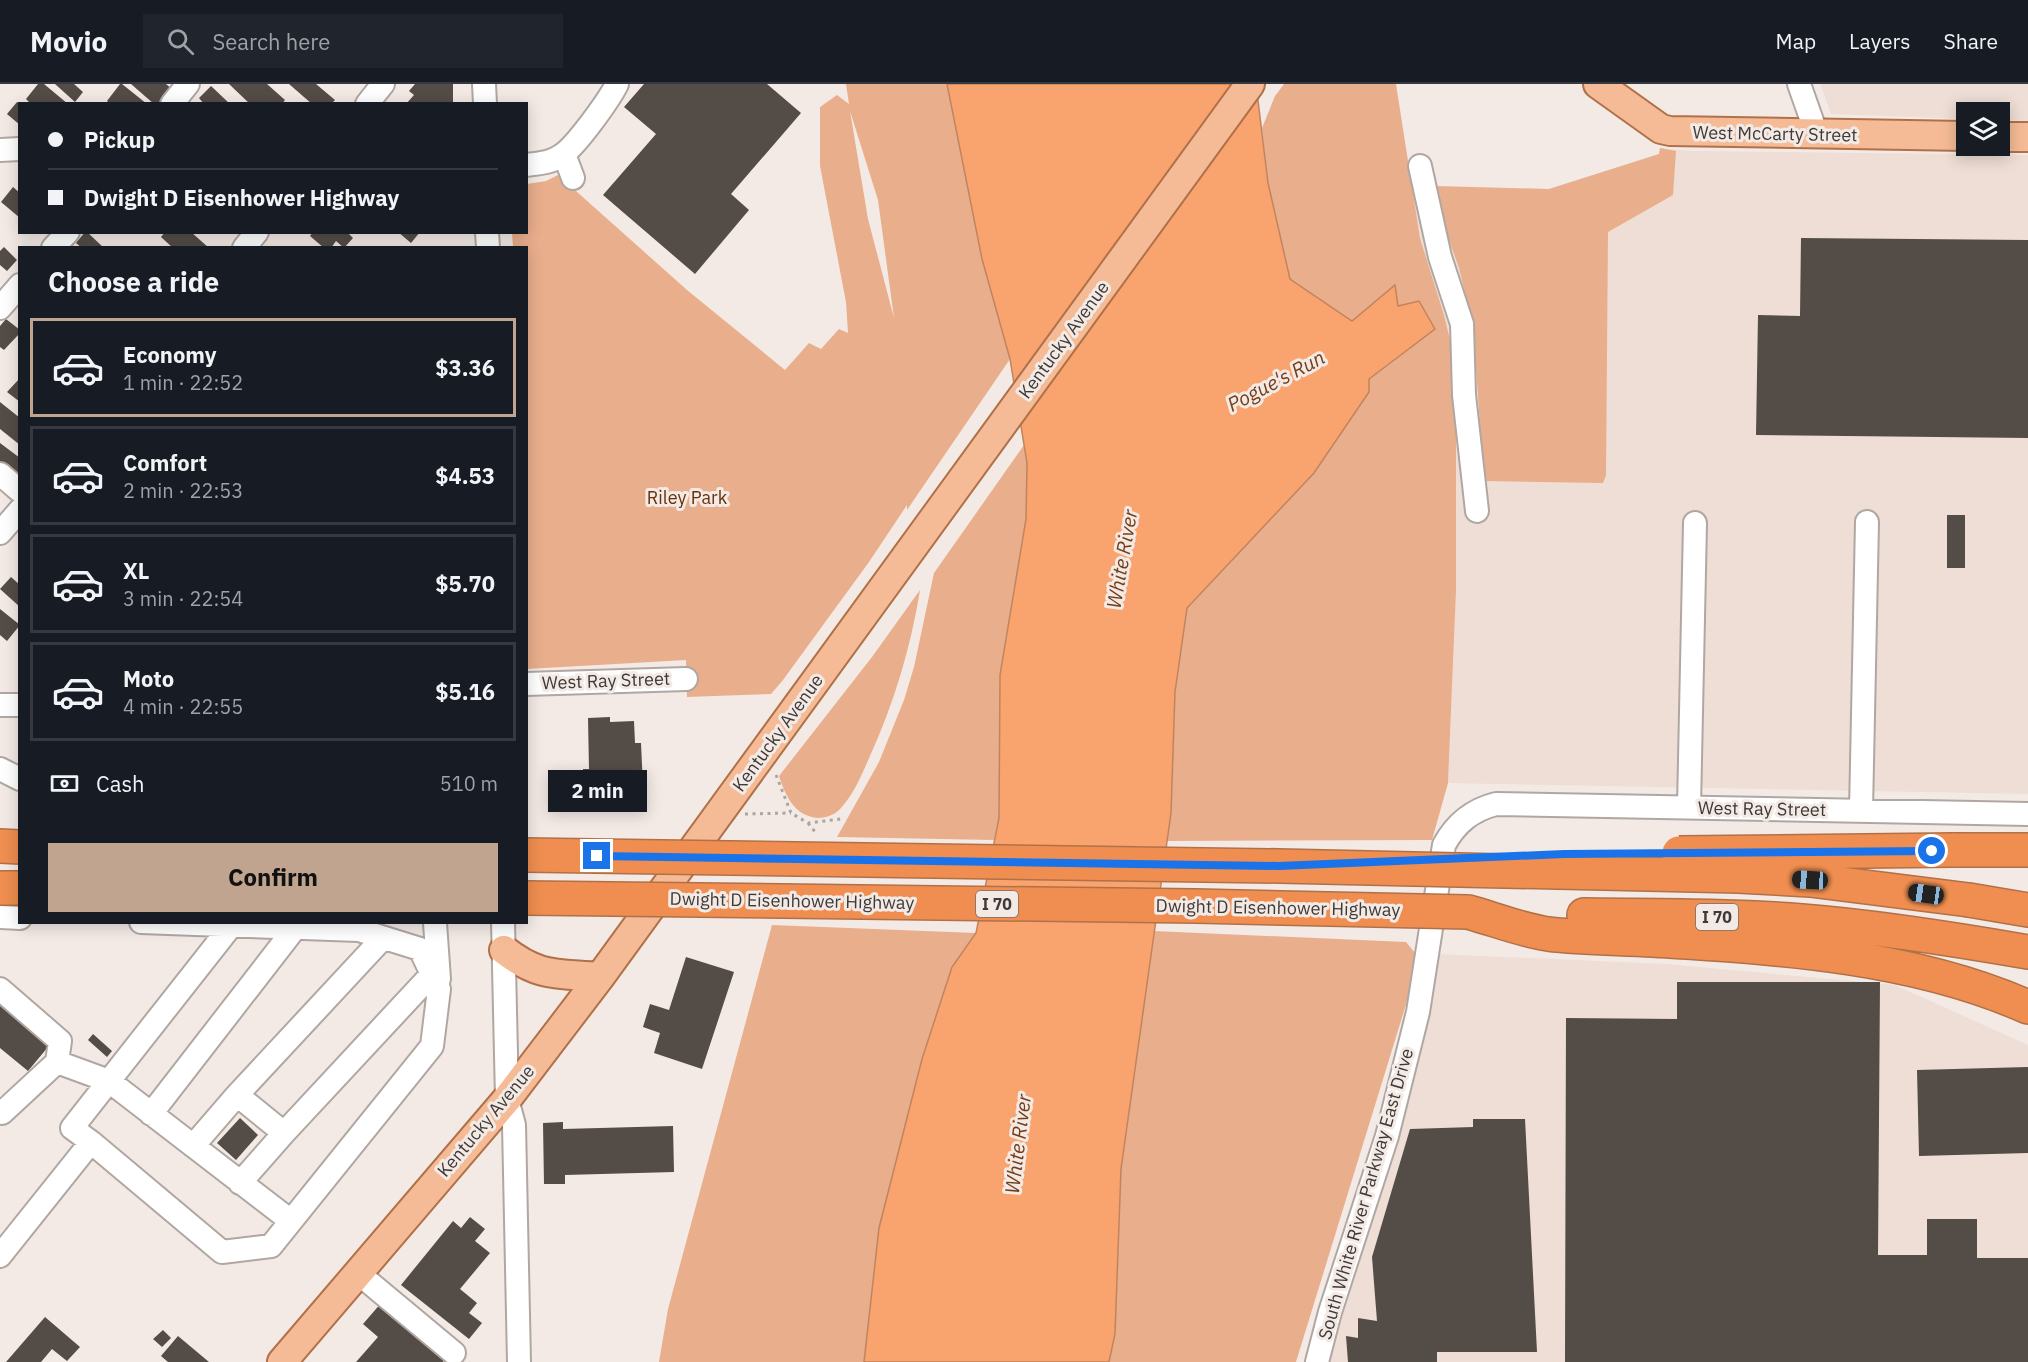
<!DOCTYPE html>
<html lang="en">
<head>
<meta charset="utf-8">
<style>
	:root { --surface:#171b24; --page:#20242c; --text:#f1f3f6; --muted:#9ea1a6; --line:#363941; --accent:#c1a490 }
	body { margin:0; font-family:"IBM Plex Sans",sans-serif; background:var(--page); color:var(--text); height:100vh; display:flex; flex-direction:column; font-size:22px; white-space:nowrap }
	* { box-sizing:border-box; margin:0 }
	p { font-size:20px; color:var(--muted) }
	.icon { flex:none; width:33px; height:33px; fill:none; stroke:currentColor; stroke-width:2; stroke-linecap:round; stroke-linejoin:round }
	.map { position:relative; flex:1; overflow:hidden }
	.details { position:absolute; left:18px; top:162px; width:510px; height:678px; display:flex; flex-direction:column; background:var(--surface); border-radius:0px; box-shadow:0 3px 15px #0003 }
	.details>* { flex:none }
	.banner { position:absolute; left:18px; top:18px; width:510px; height:132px; border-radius:0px; box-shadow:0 3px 15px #0003; display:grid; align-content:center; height:132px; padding:0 30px; background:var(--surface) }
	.fabs { position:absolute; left:1956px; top:18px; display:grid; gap:12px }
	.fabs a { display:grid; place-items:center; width:54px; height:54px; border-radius:0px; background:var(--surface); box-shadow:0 3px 15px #0003; font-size:30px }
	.end { position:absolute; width:27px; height:27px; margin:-14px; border:8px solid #1a73e8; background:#fff; box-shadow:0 0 0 3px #fff }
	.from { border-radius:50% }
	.bubble { position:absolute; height:42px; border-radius:0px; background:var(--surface); box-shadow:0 3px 15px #0003; font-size:20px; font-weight:700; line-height:42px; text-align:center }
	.car { position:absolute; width:18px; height:36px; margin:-18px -9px; border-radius:8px; box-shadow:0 0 4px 2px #0007; background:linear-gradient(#222 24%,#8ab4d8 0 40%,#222 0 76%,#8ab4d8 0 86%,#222 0) }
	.banner b { display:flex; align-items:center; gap:21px; height:57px; font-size:22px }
	.banner b+b { border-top:2px solid var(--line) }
	.banner i { width:15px; height:15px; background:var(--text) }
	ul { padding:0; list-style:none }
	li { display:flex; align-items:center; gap:18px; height:99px; margin:0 12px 9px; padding:0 18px; border:3px solid var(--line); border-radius:0px }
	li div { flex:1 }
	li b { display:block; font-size:22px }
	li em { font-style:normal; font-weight:700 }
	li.selected { border-color:var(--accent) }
	li>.icon { width:54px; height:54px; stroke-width:1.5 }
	h2 { padding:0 30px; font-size:27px; line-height:72px }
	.pay { display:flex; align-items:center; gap:15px; height:66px; padding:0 30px; font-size:22px }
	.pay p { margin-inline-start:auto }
	.primary-button { display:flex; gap:12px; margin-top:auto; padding:12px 30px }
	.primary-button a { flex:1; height:69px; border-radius:0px; background:var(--accent); color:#111; font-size:24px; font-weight:700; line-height:69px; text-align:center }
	header { display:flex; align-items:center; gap:36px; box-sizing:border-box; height:84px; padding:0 30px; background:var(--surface); border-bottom:2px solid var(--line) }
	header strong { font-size:28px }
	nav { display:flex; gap:33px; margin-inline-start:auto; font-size:21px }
	.search { width:420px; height:54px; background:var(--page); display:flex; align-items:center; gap:15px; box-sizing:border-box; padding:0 21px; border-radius:0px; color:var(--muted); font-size:22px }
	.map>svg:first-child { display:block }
	.built { fill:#eeded5 }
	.green { fill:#e9ae8c; fill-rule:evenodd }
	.water { fill:#f9a36f; stroke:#c1845e; stroke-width:1.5 }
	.building { fill:#534c47 }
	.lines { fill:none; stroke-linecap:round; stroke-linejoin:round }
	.minor-casing { stroke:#b0a7a2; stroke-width:26 }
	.major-casing { stroke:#b17148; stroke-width:32 }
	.highway-casing { stroke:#b17148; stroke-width:36 }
	.path { stroke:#aca5a1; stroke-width:3; stroke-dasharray:3 4.5; stroke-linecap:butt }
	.minor { stroke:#fff; stroke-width:22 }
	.major { stroke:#f5bb96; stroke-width:28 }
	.highway { stroke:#ef8e50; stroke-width:33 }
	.highway-bridge-casing { stroke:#b17148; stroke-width:36; stroke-linecap:butt }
	.highway-bridge { stroke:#ef8e50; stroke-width:33 }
	.route { stroke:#1a73e8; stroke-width:8 }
	.labels { text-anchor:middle; stroke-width:6; stroke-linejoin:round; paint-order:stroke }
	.shield { fill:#f3eae5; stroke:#746f6c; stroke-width:1.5 }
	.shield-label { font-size:16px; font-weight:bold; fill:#3e3a38 }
	.street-label { font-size:18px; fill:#3e3a38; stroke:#f3eae5 }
	.park-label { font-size:18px; fill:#673109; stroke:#f3eae5 }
	.water-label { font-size:20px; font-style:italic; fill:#743d18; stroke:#f3eae5 }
</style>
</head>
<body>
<header>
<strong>Movio</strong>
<div class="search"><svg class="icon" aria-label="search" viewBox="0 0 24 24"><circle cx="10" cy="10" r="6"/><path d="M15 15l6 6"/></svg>Search here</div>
<nav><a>Map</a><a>Layers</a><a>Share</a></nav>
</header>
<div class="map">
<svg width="2028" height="1278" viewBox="0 0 2028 1278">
	<rect width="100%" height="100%" fill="#f3eae5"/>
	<path class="built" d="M1820 0H2028V37L2000 36V28H1966V35L1831 30Z
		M1660 64 1691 67 2028 71V710L1448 699 1456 507V280L1444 231 1420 154 1411 101 1549 105 1659 70Z
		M1434 870 1667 880 1895 901 2028 961V1278H1329Z"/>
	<path class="green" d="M846 0H947L982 175 1010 275 907 426V421L869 478 783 596 771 610 687 613 686 576 527 585 526 164 513 163 512 149 526 148 527 100 546 97 558 91 687 206 785 286 809 259 821 265 839 245 848 249 846 218 820 82V23L837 11 849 20ZM850 27 878 116 894 234 868 135Z
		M1284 0H1396L1420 154 1444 231 1456 280V507L1448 699 1432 756 1167 757 1171 729 1175 608 1187 524 1314 389 1369 295 1435 245 1427 232 1352 237 1290 195 1268 99 1262 44 1275 12Z
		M1660 64 1676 67 1673 111 1608 148 1606 391 1603 399 1484 397 1473 242 1459 184 1430 102 1549 105 1659 70Z
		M1024 361 1027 379 1026 435 1000 591 999 734 994 756 837 753 879 678 904 616 914 583 934 489Z
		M920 506C911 563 894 619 870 672 862 690 854 710 841 724 834 732 821 736 812 733 793 729 785 710 779 692L872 573Z
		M772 841 976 849 952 883 922 975 879 1144 864 1278H659L668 1225Z
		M1154 847 1406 858 1415 869 1412 901 1296 1278H1109L1115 1250 1121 1085Z"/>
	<path class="water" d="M947 0H1256L1268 99 1290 195 1352 237 1395 201 1398 222 1419 217 1435 245 1369 295V308L1314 389 1187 524 1175 608 1171 729 1121 1085 1115 1250 1109 1278H864L879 1144 922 975 952 883 976 849 999 734 1000 591 1026 435 1027 379 1010 275 982 175Z"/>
	<path class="building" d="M38 0H44L68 20H31L26 15Z
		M55 0H74L83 8 75 18Z
		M120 0H122L147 20H110L107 17Z
		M131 0H166L172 5 160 20H154Z
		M229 0H267L285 16 282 20H250Z
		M289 0H316L335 16 331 20H312Z
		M415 0H453V20H406L414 11 409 7Z
		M644 0H767L801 29 731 110 749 126 695 190 603 111 656 50 624 23Z
		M211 2 230 20H204L199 14Z
		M17 18 20 20V41L7 30Z
		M13 103 20 109V134L1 118Z
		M85 148H87L104 164H82L76 159Z
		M165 148H191L209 164H173L161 153Z
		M313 148H347L353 154 344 164 336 157 331 164H324L310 152Z
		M398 148H420L411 159Z
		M1801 154 2028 156V354L1756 351 1758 231 1800 232Z
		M4 163 17 176 7 187 0 181V167Z
		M6 235 20 246V249L4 266 0 263V242Z
		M20 294V318L7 308Z
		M0 318 20 334V361L0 345Z
		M0 359 20 374V386L13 394 0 383Z
		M1947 431H1965V484H1947Z
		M11 493 20 501V523L0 505Z
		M0 525 20 541 7 557 0 551Z
		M610 633V638L634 637 635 659H641L643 703 583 704V685H589L588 634Z
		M686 873 734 888 702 985 654 969 660 949 643 943 650 920 669 926Z
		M1677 898H1880L1878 1171H1927V1135H1977V1174H2028V1278H1565L1566 934 1677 935Z
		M4 917 53 957 28 987 0 964V921Z
		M93 950 112 967 107 973 88 956Z
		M2028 983V1069L1919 1072 1917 986Z
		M240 1034 258 1051 236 1076 217 1059Z
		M1473 1035H1525L1537 1268H1437V1278H1348L1346 1252 1358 1254V1234L1377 1237 1372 1173 1410 1045 1473 1043Z
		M563 1038V1045L673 1042 674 1088 565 1091V1100H544L543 1039Z
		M470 1133 485 1145 475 1157 490 1169 460 1205 477 1219 469 1229 482 1239 469 1255 401 1201 453 1137 461 1144Z
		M382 1218 447 1273 443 1278H356L378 1253 363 1240Z
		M45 1233 80 1263 67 1277 52 1265 41 1278H6Z
		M163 1246 171 1254 162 1263 153 1255Z
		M178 1252 209 1278H168L161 1272Z"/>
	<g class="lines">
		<defs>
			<path id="minor" d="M484 0 485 20
				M1799 0 1817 51
				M172 20 188 0
				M367 20 383 0
				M0 66 20 65
				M564 70 573 94
				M526 81C540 79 551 79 562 71 576 62 609 16 617 0
				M1420 82 1440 173 1462 240 1464 311 1477 427
				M487 148 488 164
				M53 164 68 148
				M244 164 257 148
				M0 224 20 201
				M0 390 20 407
				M0 449 20 426
				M526 600 686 595
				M0 621H20
				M0 685 20 695
				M1689 723 1695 439
				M1861 727 1867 438
				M0 833 20 834
				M503 838 507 1015 514 1041 519 1278
				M435 839 439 895
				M0 905 60 957 57 978
				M237 1011 383 854
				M2 1029 57 978 109 997 291 1137
				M151 1030 295 844
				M284 1049 432 890
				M91 1058 72 1044 231 842
				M193 1062 237 1011 284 1049 240 1099
				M0 1172 91 1058 222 1168 271 1162 432 962 439 905 420 865 359 846 141 838
				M358 1189 454 1269
				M1317 1278 1330 1228 1387 1052 1418 928 1444 761C1456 739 1472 726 1496 720L2028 730"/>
			<path id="major" d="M1598 0 1661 45 1670 47 1966 52
				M2000 53H2028
				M504 866C540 894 557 889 600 893
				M282 1278 507 1015 600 893 1250 0"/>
			<path id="highway" d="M0 762 20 763
				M1953 766H2028
				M0 804H20
				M1969 816 2028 826
				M1468 828C1494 835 1521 846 1548 850 1582 854 1618 854 1652 856 1779 864 1910 871 2028 923
				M1584 831C1657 832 1730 831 1802 837 1878 843 1953 855 2028 868"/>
		</defs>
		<use href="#minor" class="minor-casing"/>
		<use href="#major" class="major-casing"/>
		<use href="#highway" class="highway-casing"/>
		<path class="path" d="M776 691 791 729 808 739 841 735
			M745 730 791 729
			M808 739 816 749"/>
		<use href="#minor" class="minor"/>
		<use href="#major" class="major"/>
		<use href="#highway" class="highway"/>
		<defs>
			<path id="highway-bridge" d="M1679 769 1953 766
				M526 771 1279 782 1738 792 1810 796 1969 816
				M526 814 1195 822 1468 828"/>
		</defs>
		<use href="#highway-bridge" class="highway-bridge-casing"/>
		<use href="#highway-bridge" class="highway-bridge"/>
	</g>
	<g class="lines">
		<path class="route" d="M597 772 1279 782 1564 770 1932 767"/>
	</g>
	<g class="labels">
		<g class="shield">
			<rect x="976" y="807" width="42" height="26" rx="4.5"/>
			<rect x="1696" y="820" width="42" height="26" rx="4.5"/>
		</g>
		<g class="shield-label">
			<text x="997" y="826">I 70</text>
			<text x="1717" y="839">I 70</text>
		</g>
		<g class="street-label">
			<text transform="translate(1775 50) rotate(1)" y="6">West McCarty Street</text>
			<text transform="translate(1064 256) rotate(-54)" y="6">Kentucky Avenue</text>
			<text transform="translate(606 597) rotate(-2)" y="6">West Ray Street</text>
			<text transform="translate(778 649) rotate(-54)" y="6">Kentucky Avenue</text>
			<text transform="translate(1762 725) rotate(1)" y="6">West Ray Street</text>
			<text transform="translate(792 817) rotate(1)" y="6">Dwight D Eisenhower Highway</text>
			<text transform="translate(1278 824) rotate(1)" y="6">Dwight D Eisenhower Highway</text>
			<text transform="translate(486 1037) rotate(-50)" y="6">Kentucky Avenue</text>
			<text transform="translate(1366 1110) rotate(-74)" y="6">South White River Parkway East Drive</text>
		</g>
		<g class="park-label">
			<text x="687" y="420">Riley Park</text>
		</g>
		<g class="water-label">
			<text transform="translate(1276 297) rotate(-28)" y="7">Pogue's Run</text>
			<text transform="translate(1122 475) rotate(-80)" y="7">White River</text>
			<text transform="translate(1018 1060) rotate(-83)" y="7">White River</text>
		</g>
	</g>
</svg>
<div class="fabs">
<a><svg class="icon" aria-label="layers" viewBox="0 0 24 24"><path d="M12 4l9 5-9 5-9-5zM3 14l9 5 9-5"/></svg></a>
</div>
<i class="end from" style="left:1932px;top:767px"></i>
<i class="end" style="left:597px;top:772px"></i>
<div class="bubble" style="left:548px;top:686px;width:99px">2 min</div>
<i class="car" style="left:1810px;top:796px;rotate:273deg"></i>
<i class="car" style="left:1926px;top:810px;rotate:278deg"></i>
<div class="banner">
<b><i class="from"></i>Pickup</b>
<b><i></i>Dwight D Eisenhower Highway</b>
</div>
<section class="details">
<h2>Choose a ride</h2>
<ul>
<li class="selected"><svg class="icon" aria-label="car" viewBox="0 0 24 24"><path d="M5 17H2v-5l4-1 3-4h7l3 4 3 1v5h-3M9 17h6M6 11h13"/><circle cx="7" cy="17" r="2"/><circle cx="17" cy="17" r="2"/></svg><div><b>Economy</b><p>1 min · 22:52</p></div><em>$3.36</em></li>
<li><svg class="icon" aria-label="car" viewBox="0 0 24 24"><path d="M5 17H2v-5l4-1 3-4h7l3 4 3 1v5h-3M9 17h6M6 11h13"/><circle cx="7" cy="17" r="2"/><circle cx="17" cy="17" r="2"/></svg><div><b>Comfort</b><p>2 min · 22:53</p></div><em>$4.53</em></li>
<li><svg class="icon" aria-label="car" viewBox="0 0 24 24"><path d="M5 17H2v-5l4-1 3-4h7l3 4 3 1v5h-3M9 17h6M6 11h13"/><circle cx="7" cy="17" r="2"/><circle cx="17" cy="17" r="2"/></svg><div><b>XL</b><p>3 min · 22:54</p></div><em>$5.70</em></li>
<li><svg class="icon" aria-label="car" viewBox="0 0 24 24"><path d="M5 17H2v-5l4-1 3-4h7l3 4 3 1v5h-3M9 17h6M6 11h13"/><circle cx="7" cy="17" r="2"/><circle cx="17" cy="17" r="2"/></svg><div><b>Moto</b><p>4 min · 22:55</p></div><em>$5.16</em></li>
</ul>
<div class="pay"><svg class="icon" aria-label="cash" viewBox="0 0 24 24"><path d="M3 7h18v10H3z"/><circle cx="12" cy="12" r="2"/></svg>Cash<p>510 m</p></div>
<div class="primary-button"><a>Confirm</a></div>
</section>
</div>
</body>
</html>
